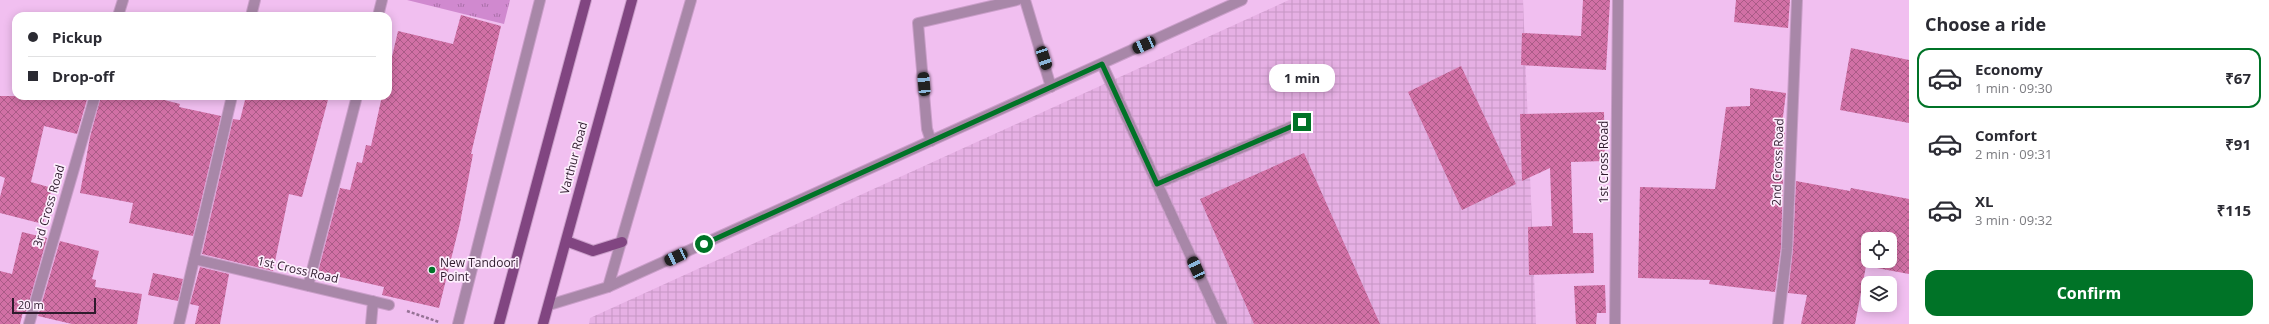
<!DOCTYPE html>
<html lang="en">
<head>
<meta charset="utf-8">
<style>
	:root { --surface:#fff; --page:#f2f2f3; --text:#2b2b33; --muted:#7c7c81; --line:#e1e1e2; --accent:#007327 }
	body { margin:0; font-family:"Open Sans",sans-serif; background:var(--page); color:var(--text); height:100vh; display:flex; flex-direction:column; font-size:15px; white-space:nowrap }
	* { box-sizing:border-box; margin:0 }
	p { font-size:13px; color:var(--muted) }
	.icon { flex:none; width:22px; height:22px; fill:none; stroke:currentColor; stroke-width:2; stroke-linecap:round; stroke-linejoin:round }
	.map { position:relative; flex:1; overflow:hidden }
	.drawer { display:flex; flex-direction:column; background:var(--surface); width:360px }
	.drawer>* { flex:none }
	.top-card { position:absolute; left:12px; top:12px; width:380px; height:88px; border-radius:12px; box-shadow:0 2px 10px #0003; display:grid; align-content:center; height:88px; padding:0 16px; background:var(--surface) }
	.controls { position:absolute; left:1861px; top:232px; display:grid; gap:8px }
	.controls a { display:grid; place-items:center; width:36px; height:36px; border-radius:8px; background:var(--surface); box-shadow:0 2px 10px #0003; font-size:20px }
	.scale { position:absolute; left:12px; bottom:10px; width:84px; box-sizing:border-box; padding-left:4px; border:2px solid #2e1b2d; border-top:0; font-size:11px; line-height:14px; white-space:nowrap; color:#2e1b2d; -webkit-text-stroke:3px #fdeefd; paint-order:stroke }
	.end { position:absolute; width:18px; height:18px; margin:-9px; border:5px solid #007327; background:#fff; box-shadow:0 0 0 2px #fff }
	.from { border-radius:50% }
	.bubble { position:absolute; height:28px; border-radius:12px; background:var(--surface); box-shadow:0 2px 10px #0003; font-size:13px; font-weight:700; line-height:28px; text-align:center }
	.car { position:absolute; width:12px; height:24px; margin:-12px -6px; border-radius:5px; box-shadow:0 0 3px 1px #0007; background:linear-gradient(#222 24%,#8ab4d8 0 40%,#222 0 76%,#8ab4d8 0 86%,#222 0) }
	.top-card b { display:flex; align-items:center; gap:14px; height:38px; font-size:15px }
	.top-card b+b { border-top:1px solid var(--line) }
	.top-card i { width:10px; height:10px; background:var(--text) }
	ul { padding:0; list-style:none }
	li { display:flex; align-items:center; gap:12px; height:60px; margin:0 8px 6px; padding:0 8px; border:2px solid transparent; border-radius:12px }
	li div { flex:1 }
	li b { display:block; font-size:15px }
	li em { font-style:normal; font-weight:700 }
	li.selected { border-color:var(--accent) }
	li>.icon { width:36px; height:36px; stroke-width:1.5 }
	h2 { padding:0 16px; font-size:18px; line-height:48px }
	.action { display:flex; gap:8px; margin-top:auto; padding:8px 16px }
	.action a { flex:1; height:46px; border-radius:12px; background:var(--accent); color:#fff; font-size:16px; font-weight:700; line-height:46px; text-align:center }
	main { display:flex; flex:1; min-height:0 }
	.map>svg:first-child { display:block }
	.industrial { fill:url(#industrial-grid) }
	.grass { fill:url(#grass-tufts) }
	.building { fill:url(#building-cross-hatch); fill-rule:evenodd }
	.lines { fill:none; stroke-linecap:round; stroke-linejoin:round }
	.service-casing { stroke:#ca9ec9; stroke-width:12 }
	.minor-casing { stroke:#ca9ec9; stroke-width:12 }
	.tertiary-casing { stroke:#ca9ec9; stroke-width:12 }
	.primary-casing { stroke:#ca9ec9; stroke-width:12 }
	.path { stroke:#967295; stroke-width:2.5; stroke-dasharray:3 2; stroke-linecap:butt }
	.service { stroke:#a887a8; stroke-width:10 }
	.minor { stroke:#a887a8; stroke-width:10 }
	.tertiary { stroke:#a887a8; stroke-width:10 }
	.primary { stroke:#814581; stroke-width:10 }
	.route { stroke:#007327; stroke-width:5 }
	.poi-dot { fill:#007327; stroke:#fdeefd; stroke-width:1.5 }
	.labels { text-anchor:middle; stroke-width:3.5; stroke-linejoin:round; paint-order:stroke }
	.street-label { font-size:12px; fill:#2e1b2d; stroke:#fdeefd }
	.poi-label { font-size:12px; fill:#2e1b2d; stroke:#fdeefd; text-anchor:start }
</style>
</head>
<body>
<main>
<div class="map">
<svg width="1909" height="324" viewBox="0 0 1909 324">
	<defs>
		<pattern id="industrial-grid" width="8" height="8" patternUnits="userSpaceOnUse"><rect width="8" height="8" fill="#e6b0e4"/><path d="M0 4h8M4 0v8" fill="none" stroke="#c697c4"/></pattern>
		<pattern id="grass-tufts" width="24" height="20" patternUnits="userSpaceOnUse"><rect width="24" height="20" fill="#d089cf"/><path d="M3 7l-1-3M5 7V3M7 7l1-3M15 17l-1-3M17 17v-4M19 17l1-3" fill="none" stroke="#a96fa8"/></pattern>
		<pattern id="building-cross-hatch" width="8" height="8" patternUnits="userSpaceOnUse"><rect width="8" height="8" fill="#d170a5"/><path d="M0 0l8 8M0 8l8-8" fill="none" stroke="#aa5b87"/></pattern>
	</defs>
	<rect width="100%" height="100%" fill="#f1bff0"/>
	<path class="industrial" d="M1289 0H1523L1536 324H589L590 318Z"/>
	<path class="grass" d="M407 0H510L504 24Z"/>
	<path class="building" d="M1583 0H1610L1606 70 1521 65 1522 33 1581 36Z
		M1736 0H1790L1788 28 1734 22Z
		M461 15 501 26 471 154H473L460 223 439 308 382 295 384 287 318 272 340 188 350 190 357 162 362 163 366 145 371 146 382 96H388V74L398 31 453 44Z
		M1851 48 1909 60V123L1840 110Z
		M1461 66 1516 184 1462 210 1408 92Z
		M1750 88 1786 93 1781 132 1785 133 1780 178H1783L1781 248 1775 292 1709 284 1710 280 1638 278 1640 187 1715 189 1726 107 1750 106Z
		M0 96H88L77 134 44 126 31 182 52 188 43 224 0 213V197L5 178 0 176Z
		M101 96H149L180 104 179 107 221 116 193 236 129 223 133 203 80 193 90 137Z
		M246 96H329L302 197 289 194 273 271 202 254 233 119 240 120Z
		M1604 112 1605 161 1571 162 1573 233H1593L1594 273 1529 275 1528 227 1552 226 1550 168 1522 181 1520 114Z
		M1304 153 1380 324H1254L1200 199Z
		M1796 181 1850 191 1851 188 1909 199V274L1866 266 1855 324H1801L1807 295 1788 293 1793 249ZM1868 239H1890V261H1868Z
		M22 232 47 238 26 313 23 312 20 324H0V271L12 274Z
		M60 241 99 251 92 279 96 280 95 287 142 294 137 324H72L38 316Z
		M200 267 229 274 220 324H195L199 306 190 304Z
		M153 273 183 279 178 301 148 295Z
		M1605 285 1606 313H1597L1596 324H1576L1574 286Z"/>
	<g class="lines">
		<defs>
			<path id="service" d="M1025 0 1051 87
				M1102 64 1222 324
				M931 141 927 129 918 23 1017 0
				M1157 184 1302 122"/>
			<path id="minor" d="M118 16 123 0
				M251 16 255 0
				M378 16 382 0
				M194 259 389 305
				M308 286 357 96
				M608 287 1242 0
				M29 324 95 96
				M179 324 232 96
				M371 324 373 301
				M1615 324 1618 0
				M1778 324 1787 249 1797 0"/>
			<path id="tertiary" d="M549 305 608 287 691 0
				M458 324 540 0"/>
			<path id="primary" d="M566 241 593 251 622 242
				M499 324 586 0
				M543 324 632 0"/>
		</defs>
		<use href="#service" class="service-casing"/>
		<use href="#minor" class="minor-casing"/>
		<use href="#tertiary" class="tertiary-casing"/>
		<use href="#primary" class="primary-casing"/>
		<path class="path" d="M407 311 439 322"/>
		<use href="#service" class="service"/>
		<use href="#minor" class="minor"/>
		<use href="#tertiary" class="tertiary"/>
		<use href="#primary" class="primary"/>
	</g>
	<g class="lines">
		<path class="route" d="M704 244 1102 64 1157 184 1302 122"/>
	</g>
	<circle class="poi-dot" cx="432" cy="270" r="4"/>
	<g class="labels">
		<g class="street-label">
			<text transform="translate(574 158) rotate(-75)" y="4">Varthur Road</text>
			<text transform="translate(1604 162) rotate(-90)" y="4">1st Cross Road</text>
			<text transform="translate(1778 162) rotate(-88)" y="4">2nd Cross Road</text>
			<text transform="translate(49 206) rotate(-74)" y="4">3rd Cross Road</text>
			<text transform="translate(298 270) rotate(13)" y="4">1st Cross Road</text>
		</g>
		<g class="poi-label">
			<text x="440" y="267">New Tandoori<tspan x="440" dy="14">Point</tspan></text>
		</g>
	</g>
</svg>
<div class="controls">
<a><svg class="icon" aria-label="locate" viewBox="0 0 24 24"><circle cx="12" cy="12" r="6"/><path d="M12 2v4M12 18v4M2 12h4M18 12h4"/></svg></a>
<a><svg class="icon" aria-label="layers" viewBox="0 0 24 24"><path d="M12 4l9 5-9 5-9-5zM3 14l9 5 9-5"/></svg></a>
</div>
<div class="scale">20 m</div>
<i class="end from" style="left:704px;top:244px"></i>
<i class="end" style="left:1302px;top:122px"></i>
<div class="bubble" style="left:1269px;top:64px;width:66px">1 min</div>
<i class="car" style="left:1144px;top:45px;rotate:246deg"></i>
<i class="car" style="left:1044px;top:58px;rotate:162deg"></i>
<i class="car" style="left:924px;top:84px;rotate:355deg"></i>
<i class="car" style="left:676px;top:257px;rotate:245deg"></i>
<i class="car" style="left:1196px;top:268px;rotate:335deg"></i>
<div class="top-card">
<b><i class="from"></i>Pickup</b>
<b><i></i>Drop-off</b>
</div>
</div>
<section class="drawer">
<h2>Choose a ride</h2>
<ul>
<li class="selected"><svg class="icon" aria-label="car" viewBox="0 0 24 24"><path d="M5 17H2v-5l4-1 3-4h7l3 4 3 1v5h-3M9 17h6M6 11h13"/><circle cx="7" cy="17" r="2"/><circle cx="17" cy="17" r="2"/></svg><div><b>Economy</b><p>1 min · 09:30</p></div><em>₹67</em></li>
<li><svg class="icon" aria-label="car" viewBox="0 0 24 24"><path d="M5 17H2v-5l4-1 3-4h7l3 4 3 1v5h-3M9 17h6M6 11h13"/><circle cx="7" cy="17" r="2"/><circle cx="17" cy="17" r="2"/></svg><div><b>Comfort</b><p>2 min · 09:31</p></div><em>₹91</em></li>
<li><svg class="icon" aria-label="car" viewBox="0 0 24 24"><path d="M5 17H2v-5l4-1 3-4h7l3 4 3 1v5h-3M9 17h6M6 11h13"/><circle cx="7" cy="17" r="2"/><circle cx="17" cy="17" r="2"/></svg><div><b>XL</b><p>3 min · 09:32</p></div><em>₹115</em></li>
</ul>
<div class="action"><a>Confirm</a></div>
</section>
</main>
</body>
</html>
